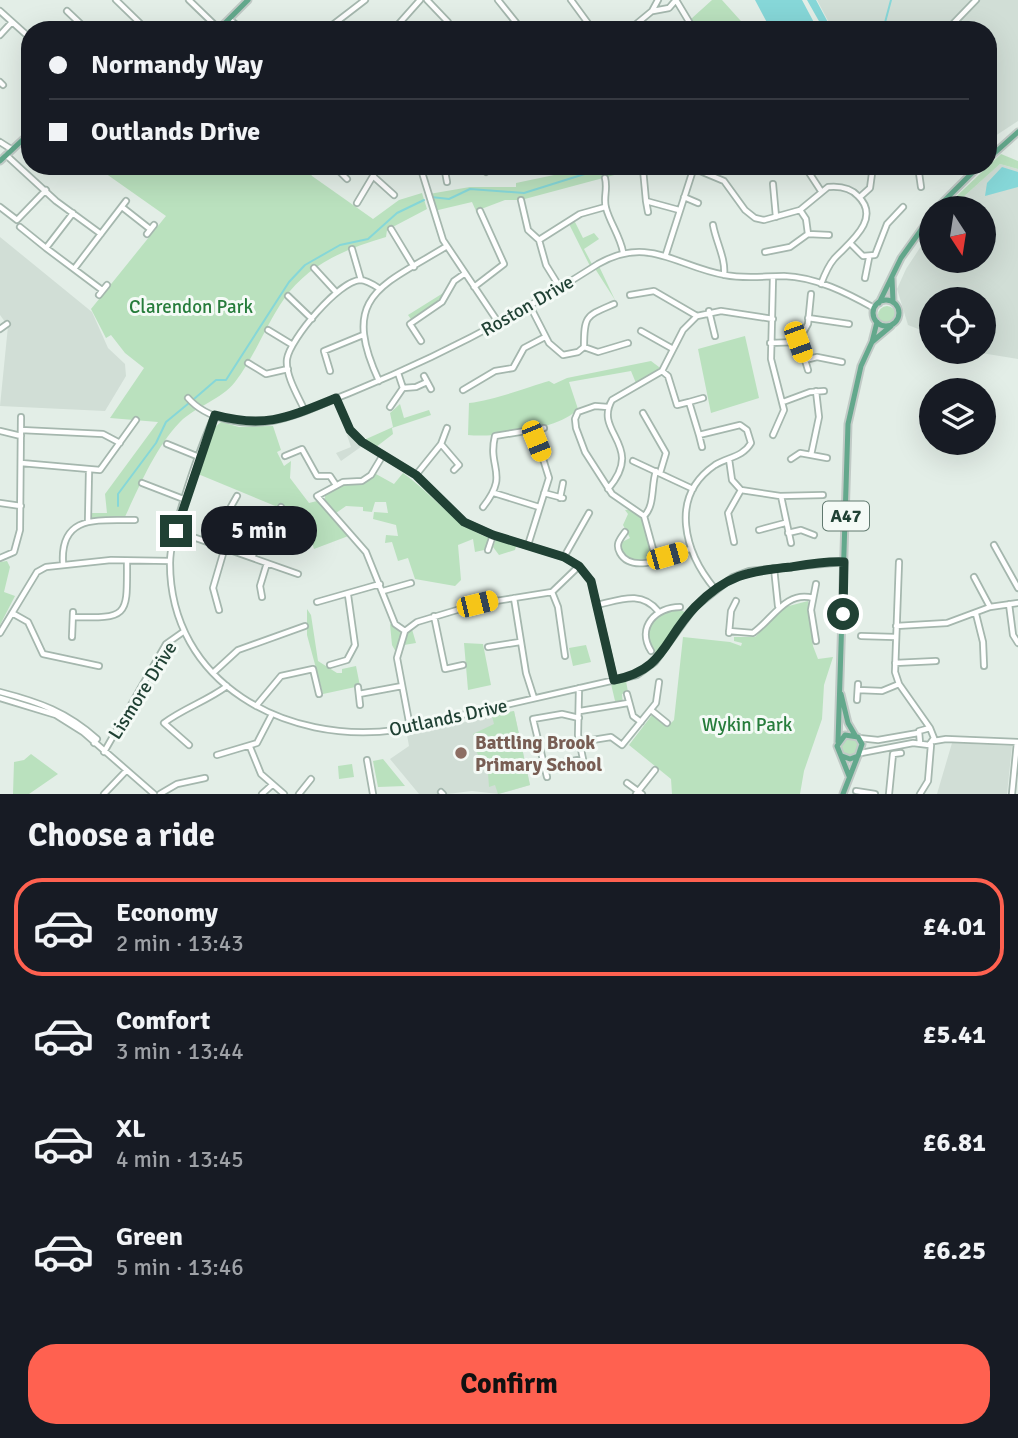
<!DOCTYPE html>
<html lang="en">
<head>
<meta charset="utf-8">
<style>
	:root { --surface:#171b24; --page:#20242c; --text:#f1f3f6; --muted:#9ea1a6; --line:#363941; --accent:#ff6150 }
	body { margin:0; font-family:Signika,sans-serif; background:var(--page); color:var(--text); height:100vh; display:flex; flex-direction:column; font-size:26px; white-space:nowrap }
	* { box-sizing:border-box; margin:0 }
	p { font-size:23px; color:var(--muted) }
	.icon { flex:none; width:38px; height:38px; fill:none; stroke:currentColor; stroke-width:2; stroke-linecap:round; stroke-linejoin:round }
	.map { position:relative; height:794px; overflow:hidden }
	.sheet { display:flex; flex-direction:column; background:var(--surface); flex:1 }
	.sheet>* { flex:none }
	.hud { position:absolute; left:21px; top:21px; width:976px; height:154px; border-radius:28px; box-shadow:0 7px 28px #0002; display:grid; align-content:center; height:154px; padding:0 28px; background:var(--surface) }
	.needle { width:46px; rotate:168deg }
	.fabs { position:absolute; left:919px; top:196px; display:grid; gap:14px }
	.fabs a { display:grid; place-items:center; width:77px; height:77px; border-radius:50%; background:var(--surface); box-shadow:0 7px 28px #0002; font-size:35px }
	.end { position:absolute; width:32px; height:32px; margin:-16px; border:9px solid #204134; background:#fff; box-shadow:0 0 0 4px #fff }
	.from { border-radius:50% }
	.bubble { position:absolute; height:49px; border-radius:24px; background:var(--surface); box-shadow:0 7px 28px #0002; font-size:23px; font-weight:700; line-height:49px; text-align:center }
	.car { position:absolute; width:21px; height:42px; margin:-21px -10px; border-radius:9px; box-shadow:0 0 5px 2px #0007; background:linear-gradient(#f5c518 24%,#345 0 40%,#f5c518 0 76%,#345 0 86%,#f5c518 0) }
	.hud b { display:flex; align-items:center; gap:24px; height:66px; font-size:26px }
	.hud b+b { border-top:2px solid var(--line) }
	.hud i { width:18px; height:18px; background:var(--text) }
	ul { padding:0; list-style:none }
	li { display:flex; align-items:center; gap:21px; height:98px; margin:0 14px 10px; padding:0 14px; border:4px solid transparent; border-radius:28px }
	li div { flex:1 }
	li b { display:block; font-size:26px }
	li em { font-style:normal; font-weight:700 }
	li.selected { border-color:var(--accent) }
	li>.icon { width:63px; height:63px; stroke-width:1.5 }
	h2 { padding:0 28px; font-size:32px; line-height:84px }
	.button { display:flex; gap:14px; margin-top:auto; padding:14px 28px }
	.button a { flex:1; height:80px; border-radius:28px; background:var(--accent); color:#111; font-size:28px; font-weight:700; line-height:80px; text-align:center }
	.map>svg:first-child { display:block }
	.built { fill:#d1ded6 }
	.green { fill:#bae1be }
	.water { fill:#86d7d8 }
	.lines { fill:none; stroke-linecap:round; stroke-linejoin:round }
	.stream { stroke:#86d7d8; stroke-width:2 }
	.minor-casing { stroke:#a5b7ae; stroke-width:8 }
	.major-casing { stroke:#c1cac6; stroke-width:9 }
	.minor { stroke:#fff; stroke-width:4.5 }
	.major { stroke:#63a88c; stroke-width:5 }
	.route { stroke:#204134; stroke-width:9 }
	.education-dot { fill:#8d6e63; stroke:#f4faf6; stroke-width:2.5 }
	.labels { text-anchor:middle; stroke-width:6; stroke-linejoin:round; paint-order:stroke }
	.shield { fill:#f4faf6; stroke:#60786e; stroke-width:2 }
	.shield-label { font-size:18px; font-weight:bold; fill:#204134 }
	.street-label { font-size:19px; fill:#204134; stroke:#f4faf6 }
	.park-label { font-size:19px; fill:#267c3b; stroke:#f4faf6 }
	.education-label { font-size:19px; font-weight:bold; fill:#785e54; stroke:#f4faf6; text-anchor:start }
</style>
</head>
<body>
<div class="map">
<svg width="1018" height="794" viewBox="0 0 1018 794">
	<rect width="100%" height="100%" fill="#e3eee7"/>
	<path class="built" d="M817 0H1018V121L989 140V30H833Z
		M1000 164 1018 169V359L975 352H984V299H931V334L908 325 897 289 906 269 931 231V261H984V208H951Z
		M0 237 92 312 108 348 125 364 126 376 105 411 0 406 8 326 0 315Z
		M352 432 365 444 341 461 336 453 351 447 347 435Z
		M514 711 530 785 499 794 472 791 447 794 442 791 437 794H419L390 759 409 746 407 735Z
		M952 743 1012 746 1007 794H937Z"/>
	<path class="green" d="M712 0H722L749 30H697L691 19Z
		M1001 154 1018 161V169L1000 164 951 208H944Z
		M95 166H306L312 176 373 219 399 200 422 193 427 209 387 230 386 237C348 248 308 264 284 299 266 325 255 356 235 382 221 400 196 406 180 422 155 448 139 487 124 519H91V513H107L105 494 158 422 110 418 144 368 125 353 111 335 106 338 91 309 166 216Z
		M568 166 576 170 584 166H648L521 200H505L476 211 472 202 434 211 429 194 470 187H516V183L554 175Z
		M573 218 583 238 594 233 599 239 584 249 593 266 598 264 615 300 594 267 591 268 568 222Z
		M448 290 437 306 413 322 408 315Z
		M878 315a9 9 0 1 1 18 0a9 9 0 1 1-18 0Z
		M745 336 759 398 711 413 698 349Z
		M651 361 663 370 638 388 631 371 569 382 578 409C560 429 496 438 468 435L469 403C495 400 528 387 549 381L554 384 567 378Z
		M400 404 404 418 429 410 431 415 392 428 393 434 376 447 364 440 393 427 390 413Z
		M221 422 239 427 273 426 281 450 277 452 284 466 291 461 290 478 309 503 321 500 351 535 314 549 307 526 297 515 198 474 214 428Z
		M403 473C433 494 453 525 489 538L484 550 475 552 473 539 458 545 461 580 455 586 415 579 408 558 398 561 392 542 385 543 386 535 398 536 396 525 373 519 374 512 388 513 386 502H375L372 512 363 511V507L346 506 336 513 325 500V495L344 484 363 483 376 474 394 484Z
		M635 509 644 516 656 560 637 563 619 552 622 542 630 538 623 525 628 514 625 510Z
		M497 536 517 542 515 550 499 555 493 547Z
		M7 561 10 567 4 592 15 596 0 625V562Z
		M808 601 813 646 818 659 833 657 824 685 822 719 804 771 800 794H672L671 779 629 745 652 715 667 727 674 720 683 637 730 642 741 646 742 643 734 641V637H755L785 607Z
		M670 606 685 612 656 653 651 651 646 637 652 617Z
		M307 609 311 615 318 661 337 673H342V669L356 666 360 686 323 694 307 635Z
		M390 624 405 631 411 626 416 643 398 646 397 654 392 645Z
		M464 643 483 644 491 685 468 690Z
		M586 645 591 662 573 666 569 648Z
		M626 681 628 692 622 694 623 704 616 705 611 684Z
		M514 711 530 785 498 794 495 785 489 787 488 773 475 749 479 744 473 734 494 724 492 716Z
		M841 747a9 9 0 1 1 18 0a9 9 0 1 1-18 0Z
		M31 754 58 774 29 794H13L14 762 24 760Z
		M383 759 405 786 378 787 373 761Z
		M352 764 354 777 339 779 338 766Z"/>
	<path class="water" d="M755 0H802L818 30H771Z
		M807 0H816L832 30H824Z
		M1002 167 1018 172V187L985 196 987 183Z"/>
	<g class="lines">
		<path class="stream" d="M883 30 891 0
			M592 172 615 166
			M431 197 449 199 470 189 524 193 591 172
			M194 399 216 380H226L289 282 305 265 340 245 368 239 397 213 424 200
			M118 506V494L156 443 166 422 189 403"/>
		<defs>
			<path id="minor" d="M116 0 147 30
				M189 0 219 29
				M427 0 448 22V30
				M498 0 522 30
				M571 0 593 30
				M676 0 694 30
				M0 11 30 38
				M67 11 87 30
				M653 11 669 8 675 1
				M230 20 243 30
				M396 27 420 0
				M326 30 365 0
				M629 30 652 11 658 0
				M947 30 976 0
				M0 35 12 22
				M0 82 3 85
				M0 142 11 149
				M6 155 56 201 101 234
				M334 166 347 179
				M420 166 443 240 498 322
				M444 166 447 182
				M857 166 873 171
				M918 166 921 187
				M421 168 433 166
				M693 168 724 181 745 210 755 218 764 220 800 210 828 187C839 186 850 187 858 196 883 220 846 245 834 259 828 266 824 276 821 284
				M806 168 821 191
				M643 169 646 201 679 210
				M486 172 489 169 495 171
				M374 177 394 195
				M605 178C608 189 603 198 606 208 610 223 620 236 623 252
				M773 184 776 217
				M684 197 698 203
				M860 197 870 188 873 166
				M521 200 528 230 539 240
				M646 201 648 212
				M357 203 379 166
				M0 207 17 220 46 190
				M122 207 150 229
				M713 225C716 242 726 259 724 275
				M20 227 46 248 73 213
				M391 229 414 267
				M147 234 154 225
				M808 234 829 235
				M852 245 863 256 875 255 887 224 903 207
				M46 248 74 269 126 201
				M352 249 361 280
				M765 252 790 247 808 234 806 219 800 210
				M666 254 694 167
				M314 268 336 292
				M74 269 102 290
				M865 278 869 258
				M559 286 546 265 539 240 580 214 605 207
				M474 287 504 264 480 211
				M99 295 107 285
				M630 295 654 291 697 316
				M288 296 312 319
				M529 304 549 343 563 355 578 352 584 347 598 352 628 343
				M709 311 715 336
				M808 318 849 324
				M0 329 7 324
				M268 330 291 344
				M641 331 673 349
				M421 341 410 324 442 302 454 281 464 274
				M798 342 805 360 817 357 842 362
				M770 343 798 342 808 324 811 294
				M584 347C584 315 586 316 614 304
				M805 360 808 370
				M248 363 266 374 288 369
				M330 371 324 351 363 335
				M662 371 668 376 677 405 689 402 699 435 740 425 747 430 751 443C743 457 728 457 715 465 668 497 685 553 715 589
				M424 376 431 389
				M379 381C339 295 382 286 447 246
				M403 388 416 387 427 382
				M463 390 495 371 513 368 524 348 545 337
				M188 398C207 420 245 426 272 421 300 416 326 402 352 392 438 357 520 314 598 264 649 235 677 267 725 275 745 279 764 276 784 276 816 277 847 293 874 308
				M336 398 350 430 362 442 416 475 464 522 493 535 564 557 579 566 591 581 614 679
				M689 402 703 398
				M783 402 810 392 824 391
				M390 407 403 388 398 373
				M608 407 595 406 578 412 575 419 576 428 585 452 612 494 644 516 656 560
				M305 411C298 396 285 375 287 359 290 339 339 281 360 280 367 280 374 285 380 289
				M643 413 666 453 660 473
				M215 415C201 445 170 532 170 563 170 684 287 745 396 730L637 675 655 662 695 607 733 577 749 571 844 562
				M21 430 103 434 120 443
				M0 431 21 436
				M699 435 702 447
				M773 435 784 410 771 359 773 277
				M167 444 199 457
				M441 444 447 428
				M383 455 371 475 362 481 343 482 317 496 366 552 395 624 405 631
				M811 455 827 458
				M285 456 302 449 317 476H330L336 485
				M729 459 732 480 741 490 728 513 734 542
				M791 459 800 453 811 455 819 417 816 391
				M633 461 693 489
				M21 463 100 470 136 420
				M416 475 441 444 459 465 454 470
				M142 483 186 500
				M608 489C646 445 593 433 612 400L662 371 683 330 697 316 721 311 773 319
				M741 490 780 496 823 495
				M494 493 539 507
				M544 493 563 498
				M781 496 791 543
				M560 498 563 483
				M0 503 21 506
				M483 507C510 473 487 469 495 436L544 428
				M644 516C655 506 651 485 656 471
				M88 521 89 471
				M759 530 785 523
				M176 531 298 574
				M625 532C620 539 615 544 620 553 633 576 673 554 690 549
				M788 533 801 530 814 535
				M211 542 237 496
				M528 545 549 478 534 430
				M994 545 1018 588
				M488 550 493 535
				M252 557 281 507
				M564 557 589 513
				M0 558 14 552 20 530 21 417
				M899 562 895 672 899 684 930 728
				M63 563C60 513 100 521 135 520
				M774 568 778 606
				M974 577 990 607
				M816 584 811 610 816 641
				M383 591 411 583
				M552 592 558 607 565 656
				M262 597 260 586 267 563
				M514 598 526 673 534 698
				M317 602 380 584
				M1009 604 1013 635 1018 643
				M597 605C620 600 641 590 658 611
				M219 610 213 588 225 547
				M12 613 28 622 43 654 99 666
				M976 614 983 642 984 666
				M434 616 445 669 463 665
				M73 617C130 619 127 615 127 561
				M896 626 947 623 990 607 1018 603
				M729 631 753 633C772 620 786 590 813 598
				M0 633 37 572 46 567 111 560 170 561
				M729 633 731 611 736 601
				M861 636 895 637
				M72 637 73 612
				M488 647 520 642
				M651 651C636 627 656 607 680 607
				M895 663 936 661
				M330 665 347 660 355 645 348 595
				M213 673 238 650 305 626
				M358 687 360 705
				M858 690 882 691 899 684
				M0 692C39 702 67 712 97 739L94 743
				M359 694 402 686
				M627 694 633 716 641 722
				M0 698 56 715 83 732 154 794
				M857 700 858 684
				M256 706 281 676 313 669 319 694
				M651 710 667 723
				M580 711 628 703
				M410 727 397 658 405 631 417 622 477 604 552 592 579 566
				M859 738 878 740 918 733
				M934 741 946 739 1018 742
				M580 742 611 737 622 745 656 703 659 682
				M189 745 164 723C184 708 207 701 227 686
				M250 747 261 774 284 794
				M104 752 166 644 183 632
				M861 753 913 743 929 745 934 738 930 728 919 731 920 743
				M217 755 257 743 271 716
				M367 760 373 794
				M544 766 583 759 578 735 579 688
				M547 777 533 719 562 714 579 718
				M627 783 642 794
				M856 791 875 794
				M441 792 443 794
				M104 794 126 771
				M160 794 177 784 205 778
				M262 794 272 785
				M299 794 311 779
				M636 794 655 770
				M889 794 893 754 901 753
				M920 794 928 781 931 745
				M1012 794 1017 742"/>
			<path id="major" d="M218 30 248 0
				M989 158 1018 132
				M0 161 30 133
				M937 208 979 166
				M892 278 893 302
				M873 313a13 13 0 1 1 26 0a13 13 0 1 1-26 0Z
				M879 303 901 258 931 216
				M872 342 891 326
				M841 694 848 723 855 735
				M838 742 848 424 861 366 872 342 877 322
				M842 756 850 759 858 756 862 744 858 737 845 735 837 746 849 776
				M843 794 857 758"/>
		</defs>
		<use href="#minor" class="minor-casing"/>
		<use href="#major" class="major-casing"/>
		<use href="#minor" class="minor"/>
		<use href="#major" class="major"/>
	</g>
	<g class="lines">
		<path class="route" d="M176 531 215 415C266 429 289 417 336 398L350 430 362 442 416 475 464 522 493 535 564 557 579 566 591 581 614 680C665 670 663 640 695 607 726 575 748 571 791 567 809 564 826 561 844 562L843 614"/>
	</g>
	<circle class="education-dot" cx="461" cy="753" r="7"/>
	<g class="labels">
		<rect class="shield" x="823" y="501.5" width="46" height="29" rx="5"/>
		<g class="shield-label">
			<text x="846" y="522">A47</text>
		</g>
		<g class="street-label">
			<text transform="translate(527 305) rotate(-30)" y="7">Roston Drive</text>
			<text transform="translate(142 690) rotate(-58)" y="7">Lismore Drive</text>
			<text transform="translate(448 717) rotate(-12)" y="7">Outlands Drive</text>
		</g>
		<g class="park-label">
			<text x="191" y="313">Clarendon Park</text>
			<text x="747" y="731">Wykin Park</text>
		</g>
		<g class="education-label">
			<text x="475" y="749">Battling Brook<tspan x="475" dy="22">Primary School</tspan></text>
		</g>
	</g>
</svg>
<div class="fabs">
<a><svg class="needle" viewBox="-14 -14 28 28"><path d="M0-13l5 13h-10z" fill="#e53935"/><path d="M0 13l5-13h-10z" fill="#9ea1a6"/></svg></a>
<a><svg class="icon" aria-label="locate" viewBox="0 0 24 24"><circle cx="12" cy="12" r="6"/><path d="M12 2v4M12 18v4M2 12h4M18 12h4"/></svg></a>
<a><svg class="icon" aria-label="layers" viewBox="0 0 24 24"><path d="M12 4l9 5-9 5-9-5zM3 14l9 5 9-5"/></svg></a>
</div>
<i class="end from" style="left:843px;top:614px"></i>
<i class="end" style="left:176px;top:531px"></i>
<div class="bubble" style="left:201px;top:506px;width:116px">5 min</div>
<i class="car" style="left:798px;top:342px;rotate:160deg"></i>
<i class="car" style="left:536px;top:441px;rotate:158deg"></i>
<i class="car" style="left:667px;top:556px;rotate:74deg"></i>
<i class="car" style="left:477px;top:604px;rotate:76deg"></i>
<div class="hud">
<b><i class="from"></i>Normandy Way</b>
<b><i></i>Outlands Drive</b>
</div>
</div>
<section class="sheet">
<h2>Choose a ride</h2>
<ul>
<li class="selected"><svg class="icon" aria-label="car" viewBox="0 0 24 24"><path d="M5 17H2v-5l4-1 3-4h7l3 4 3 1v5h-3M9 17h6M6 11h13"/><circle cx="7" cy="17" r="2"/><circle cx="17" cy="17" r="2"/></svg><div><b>Economy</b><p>2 min · 13:43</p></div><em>£4.01</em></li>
<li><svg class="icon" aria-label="car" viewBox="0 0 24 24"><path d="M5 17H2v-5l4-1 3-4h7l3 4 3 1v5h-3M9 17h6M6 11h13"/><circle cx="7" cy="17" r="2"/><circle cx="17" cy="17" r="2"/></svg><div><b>Comfort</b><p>3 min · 13:44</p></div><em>£5.41</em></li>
<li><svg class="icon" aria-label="car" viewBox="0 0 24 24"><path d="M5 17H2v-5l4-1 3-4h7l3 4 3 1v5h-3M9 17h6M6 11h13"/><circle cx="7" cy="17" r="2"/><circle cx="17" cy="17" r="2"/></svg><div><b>XL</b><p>4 min · 13:45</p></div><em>£6.81</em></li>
<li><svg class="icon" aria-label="car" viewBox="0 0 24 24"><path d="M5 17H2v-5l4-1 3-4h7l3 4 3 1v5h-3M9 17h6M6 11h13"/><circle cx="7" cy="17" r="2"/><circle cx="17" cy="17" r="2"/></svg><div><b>Green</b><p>5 min · 13:46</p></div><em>£6.25</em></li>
</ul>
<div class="button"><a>Confirm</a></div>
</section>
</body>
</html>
